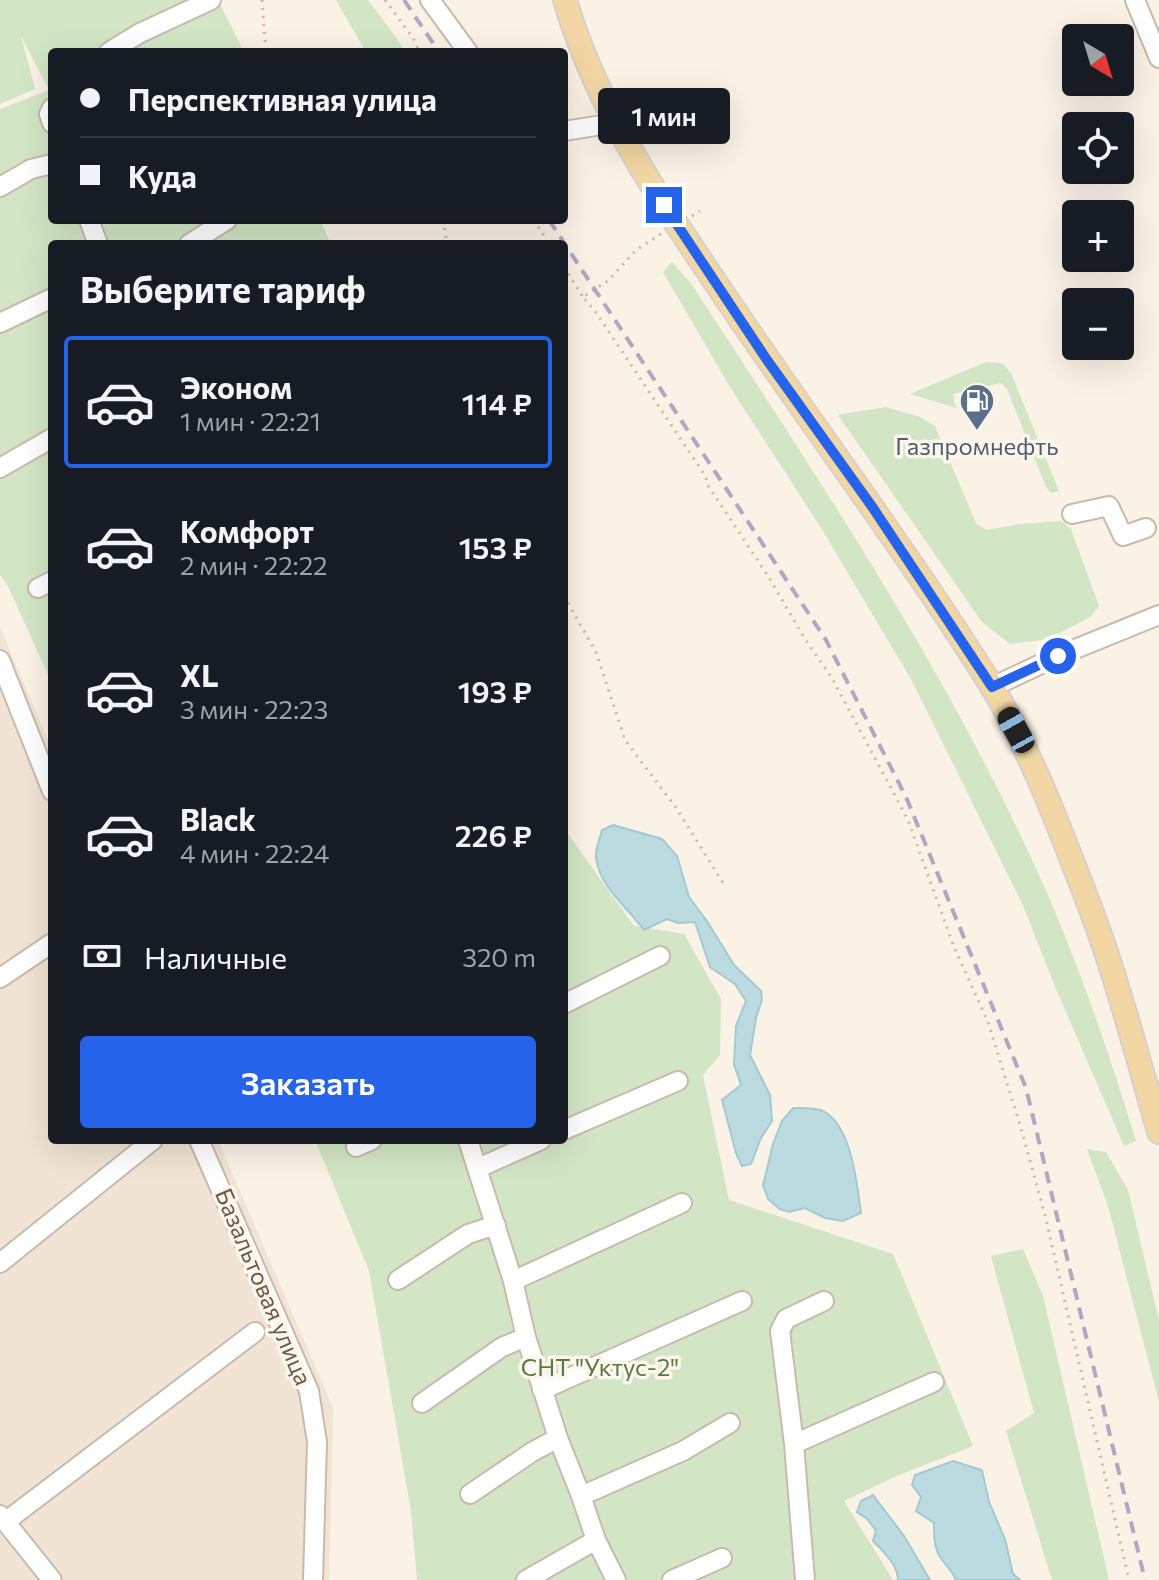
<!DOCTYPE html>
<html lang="ru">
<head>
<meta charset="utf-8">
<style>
	:root { --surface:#171b24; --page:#242831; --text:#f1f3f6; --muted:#9ea1a6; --line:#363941; --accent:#2563eb }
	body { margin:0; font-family:Commissioner,sans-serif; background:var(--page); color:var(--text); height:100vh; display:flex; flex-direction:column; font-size:30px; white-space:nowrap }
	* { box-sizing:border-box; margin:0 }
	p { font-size:26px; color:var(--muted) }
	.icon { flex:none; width:44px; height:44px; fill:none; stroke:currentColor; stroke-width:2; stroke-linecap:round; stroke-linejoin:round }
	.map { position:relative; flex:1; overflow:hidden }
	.drawer { position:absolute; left:48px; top:240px; width:520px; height:904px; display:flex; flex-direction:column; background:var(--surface); border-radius:8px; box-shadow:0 8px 32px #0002 }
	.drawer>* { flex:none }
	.guide { position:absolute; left:48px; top:48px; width:520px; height:176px; border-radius:8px; box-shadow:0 8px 32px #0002; display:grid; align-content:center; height:176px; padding:0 32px; background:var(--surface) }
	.needle { width:52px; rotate:142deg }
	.controls { position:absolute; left:1062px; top:24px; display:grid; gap:16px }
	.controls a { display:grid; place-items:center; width:72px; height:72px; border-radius:8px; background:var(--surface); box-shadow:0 8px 32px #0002; font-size:40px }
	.end { position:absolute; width:36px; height:36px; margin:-18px; border:10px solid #2563eb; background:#fff; box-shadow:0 0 0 4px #fff }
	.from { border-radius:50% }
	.bubble { position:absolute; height:56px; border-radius:8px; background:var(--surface); box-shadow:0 8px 32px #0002; font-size:26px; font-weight:600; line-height:56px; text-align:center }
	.car { position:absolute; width:24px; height:48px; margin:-24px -12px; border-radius:10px; box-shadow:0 0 6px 2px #0007; background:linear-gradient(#222 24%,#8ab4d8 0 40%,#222 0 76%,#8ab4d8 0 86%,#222 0) }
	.guide b { display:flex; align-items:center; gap:28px; height:76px; font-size:30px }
	.guide b+b { border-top:2px solid var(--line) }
	.guide i { width:20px; height:20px; background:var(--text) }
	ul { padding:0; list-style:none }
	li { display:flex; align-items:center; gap:24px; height:132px; margin:0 16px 12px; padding:0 16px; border:4px solid transparent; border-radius:8px }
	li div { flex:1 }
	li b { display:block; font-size:30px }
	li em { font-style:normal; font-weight:600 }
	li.active { border-color:var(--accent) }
	li>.icon { width:72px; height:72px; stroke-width:1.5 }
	h2 { padding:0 32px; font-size:36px; line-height:96px }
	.pay { display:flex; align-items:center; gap:20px; height:88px; padding:0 32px; font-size:30px }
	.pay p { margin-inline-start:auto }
	.primary-button { display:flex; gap:16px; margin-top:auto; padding:16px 32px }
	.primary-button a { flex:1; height:92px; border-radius:8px; background:var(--accent); color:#fff; font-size:32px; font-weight:600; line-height:92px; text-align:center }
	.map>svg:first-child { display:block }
	.residential { fill:#f1e4d4 }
	.green { fill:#d2e6c5 }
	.water { fill:#bbdbe1; stroke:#a3cad2; stroke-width:2 }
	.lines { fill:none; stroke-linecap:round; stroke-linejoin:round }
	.minor-casing { stroke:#cabaac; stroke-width:22 }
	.major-casing { stroke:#d7d1cd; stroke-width:26 }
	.path { stroke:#d1b6a3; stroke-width:3; stroke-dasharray:2 6; stroke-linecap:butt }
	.minor { stroke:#fff; stroke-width:18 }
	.major { stroke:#f2d6a4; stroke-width:22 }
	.rail { stroke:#b5a5c2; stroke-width:4; stroke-dasharray:12 8; stroke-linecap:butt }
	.route { stroke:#2563eb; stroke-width:10 }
	.labels { text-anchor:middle; stroke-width:7; stroke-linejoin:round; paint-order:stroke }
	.service-label { font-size:24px; fill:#4e5e75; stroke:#fdf6eb }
	.street-label { font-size:24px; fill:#705a4d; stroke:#fdf6eb }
	.park-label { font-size:24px; fill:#567a49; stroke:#fdf6eb }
</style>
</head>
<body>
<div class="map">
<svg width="1159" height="1580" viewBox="0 0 1159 1580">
	<rect width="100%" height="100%" fill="#faf2e5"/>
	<path class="residential" d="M0 627 52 749V1140H218L333 1408 329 1580H0Z"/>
	<path class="green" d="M0 0H218L244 52H52V220H320L331 244H52V684L8 586 0 575V109L49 90 21 36 35 89 0 104Z
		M336 0H368L398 40 405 52H366Z
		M672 262 692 285C812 469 935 652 1028 851 1072 944 1106 1043 1136 1141L1124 1146 1056 989 1022 903 912 681 823 531 730 387 663 272Z
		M986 362 1002 363 1011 373 1059 491 1051 493 1046 487 1007 389 1001 383 953 394 956 408 910 394Z
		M886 407 920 417 935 426 976 523 986 530 1021 524 1061 521 1071 529 1099 606 1090 617 1049 639 1010 644 982 622 838 415Z
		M564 828 634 926 684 934 721 999 720 1055 703 1075 729 1200 893 1254 973 1446 899 1475 844 1501 893 1580H417L411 1511 369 1271 315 1140H564Z
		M1087 1149 1106 1152 1128 1190 1159 1320V1402L1108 1206Z
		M1023 1249 1043 1296 1109 1580H1052L1006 1431 1034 1413 991 1256Z"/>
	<path class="water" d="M613 825 662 839 677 856 689 897 707 921 734 965 761 991 762 1000 756 1018 750 1055 770 1095 772 1121 761 1138 751 1164 742 1166 736 1153 722 1100 741 1085 734 1064 736 1026 746 1001 735 984 710 967 695 922 678 923 667 919 644 930C628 908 596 883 596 855 596 847 600 838 602 830Z
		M793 1108C802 1108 817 1107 825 1112 852 1128 857 1185 861 1213L843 1221 825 1218 805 1208 789 1212 780 1209 768 1199 763 1185 773 1144 782 1121Z
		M953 1461 982 1470 989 1502 1005 1539 1013 1574 1020 1580H956C952 1570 946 1566 940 1557 934 1547 934 1535 934 1523L916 1511 921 1497 912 1485 915 1475Z
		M873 1495 904 1536 930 1580H898C898 1565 884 1552 873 1541L876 1530 867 1519 857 1512 861 1501Z"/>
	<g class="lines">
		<defs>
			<path id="minor" d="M430 0 468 52
				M1135 0 1159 58
				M109 52 140 33 211 0
				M52 108 49 114 52 123
				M564 131 615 123
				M0 187 31 169 52 164
				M89 220 98 244
				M189 244 227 220
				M0 323 52 298
				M0 468 52 438
				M1072 514 1109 506 1123 536 1146 528
				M38 588 52 581
				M0 660 52 791
				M992 687 1058 656 1159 615
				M0 978 52 943
				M564 1004 660 956
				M564 1130 678 1081
				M199 1140 309 1391 317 1442 313 1580
				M468 1140 513 1281 526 1337 558 1438 581 1496 596 1540 616 1580
				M356 1147 372 1140
				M478 1168 541 1140
				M0 1263 153 1140
				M398 1280 468 1234 496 1225
				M513 1281 682 1203
				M542 1390 742 1301
				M422 1403 502 1347 526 1337
				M794 1444 780 1331 786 1319 824 1301
				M470 1494 532 1452 558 1438
				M581 1496 683 1451 730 1423
				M0 1515 52 1580
				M5 1522 255 1332
				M526 1580 596 1540
				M672 1580 722 1558
				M805 1580 794 1444 934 1382"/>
			<path id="major" d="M565 0C597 109 661 202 724 295 812 426 907 551 991 685 1018 729 1039 777 1058 825 1074 865 1090 905 1104 946 1125 1007 1141 1070 1159 1132"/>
		</defs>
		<use href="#minor" class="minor-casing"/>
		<use href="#major" class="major-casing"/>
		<path class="path" d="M262 0 266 52
			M385 0 413 38 420 52
			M692 216 700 211
			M443 220 447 244
			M534 220 549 244
			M661 234 636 250 609 280 583 297 595 311 706 477 707 484 768 576 805 639 832 678 908 820 954 947 988 1022 1020 1125 1045 1215 1129 1580
			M564 267 583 297
			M564 596 596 652 625 740 677 809 723 883"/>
		<use href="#minor" class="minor"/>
		<use href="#major" class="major"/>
		<path class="rail" d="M404 0 439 52
			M549 220 826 640 906 797 1026 1088 1145 1580"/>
	</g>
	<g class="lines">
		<path class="route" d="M664 205 767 360 873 508 992 687 1058 656"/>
	</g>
	<defs>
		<symbol id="fuel-pin" viewBox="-11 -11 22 30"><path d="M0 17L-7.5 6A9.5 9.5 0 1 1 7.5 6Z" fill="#5c6f8a" stroke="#fdf6eb"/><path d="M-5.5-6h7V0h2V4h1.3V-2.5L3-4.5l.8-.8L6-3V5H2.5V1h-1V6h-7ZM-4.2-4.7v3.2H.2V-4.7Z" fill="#fff"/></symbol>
	</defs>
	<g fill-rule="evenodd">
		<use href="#fuel-pin" x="957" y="381" width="40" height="54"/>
	</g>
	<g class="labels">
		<g class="service-label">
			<text x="977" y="455">Газпромнефть</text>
		</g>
		<g class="street-label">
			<text transform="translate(263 1287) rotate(67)" y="8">Базальтовая улица</text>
		</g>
		<g class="park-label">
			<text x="600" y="1376">СНТ "Уктус-2"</text>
		</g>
	</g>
</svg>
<div class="controls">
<a><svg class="needle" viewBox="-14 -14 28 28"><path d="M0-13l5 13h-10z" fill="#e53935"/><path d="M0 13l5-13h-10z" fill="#9ea1a6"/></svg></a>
<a><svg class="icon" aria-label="locate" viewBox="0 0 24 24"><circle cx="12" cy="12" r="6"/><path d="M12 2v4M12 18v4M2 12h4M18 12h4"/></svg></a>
<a>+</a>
<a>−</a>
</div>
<i class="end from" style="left:1058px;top:656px"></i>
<i class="end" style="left:664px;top:205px"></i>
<div class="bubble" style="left:598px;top:88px;width:132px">1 мин</div>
<i class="car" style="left:1016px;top:730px;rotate:331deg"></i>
<div class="guide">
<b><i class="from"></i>Перспективная улица</b>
<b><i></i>Куда</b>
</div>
<section class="drawer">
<h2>Выберите тариф</h2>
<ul>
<li class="active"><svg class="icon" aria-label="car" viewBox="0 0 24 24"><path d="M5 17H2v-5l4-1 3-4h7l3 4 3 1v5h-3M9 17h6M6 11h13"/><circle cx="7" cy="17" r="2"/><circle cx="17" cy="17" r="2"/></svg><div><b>Эконом</b><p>1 мин · 22:21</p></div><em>114 ₽</em></li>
<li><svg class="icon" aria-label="car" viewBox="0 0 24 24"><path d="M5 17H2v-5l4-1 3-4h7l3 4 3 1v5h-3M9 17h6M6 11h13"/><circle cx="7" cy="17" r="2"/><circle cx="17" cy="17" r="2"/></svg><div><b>Комфорт</b><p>2 мин · 22:22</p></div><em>153 ₽</em></li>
<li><svg class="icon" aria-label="car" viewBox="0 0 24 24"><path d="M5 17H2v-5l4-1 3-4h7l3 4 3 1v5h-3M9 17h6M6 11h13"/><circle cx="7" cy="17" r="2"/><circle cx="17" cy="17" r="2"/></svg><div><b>XL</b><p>3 мин · 22:23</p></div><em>193 ₽</em></li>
<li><svg class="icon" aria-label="car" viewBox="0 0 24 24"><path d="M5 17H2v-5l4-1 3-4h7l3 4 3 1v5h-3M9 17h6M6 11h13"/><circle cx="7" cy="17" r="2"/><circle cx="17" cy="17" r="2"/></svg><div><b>Black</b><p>4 мин · 22:24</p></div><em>226 ₽</em></li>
</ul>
<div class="pay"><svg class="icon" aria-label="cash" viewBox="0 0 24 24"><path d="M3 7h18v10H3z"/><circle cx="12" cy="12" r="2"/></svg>Наличные<p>320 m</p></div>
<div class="primary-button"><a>Заказать</a></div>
</section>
</div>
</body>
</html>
